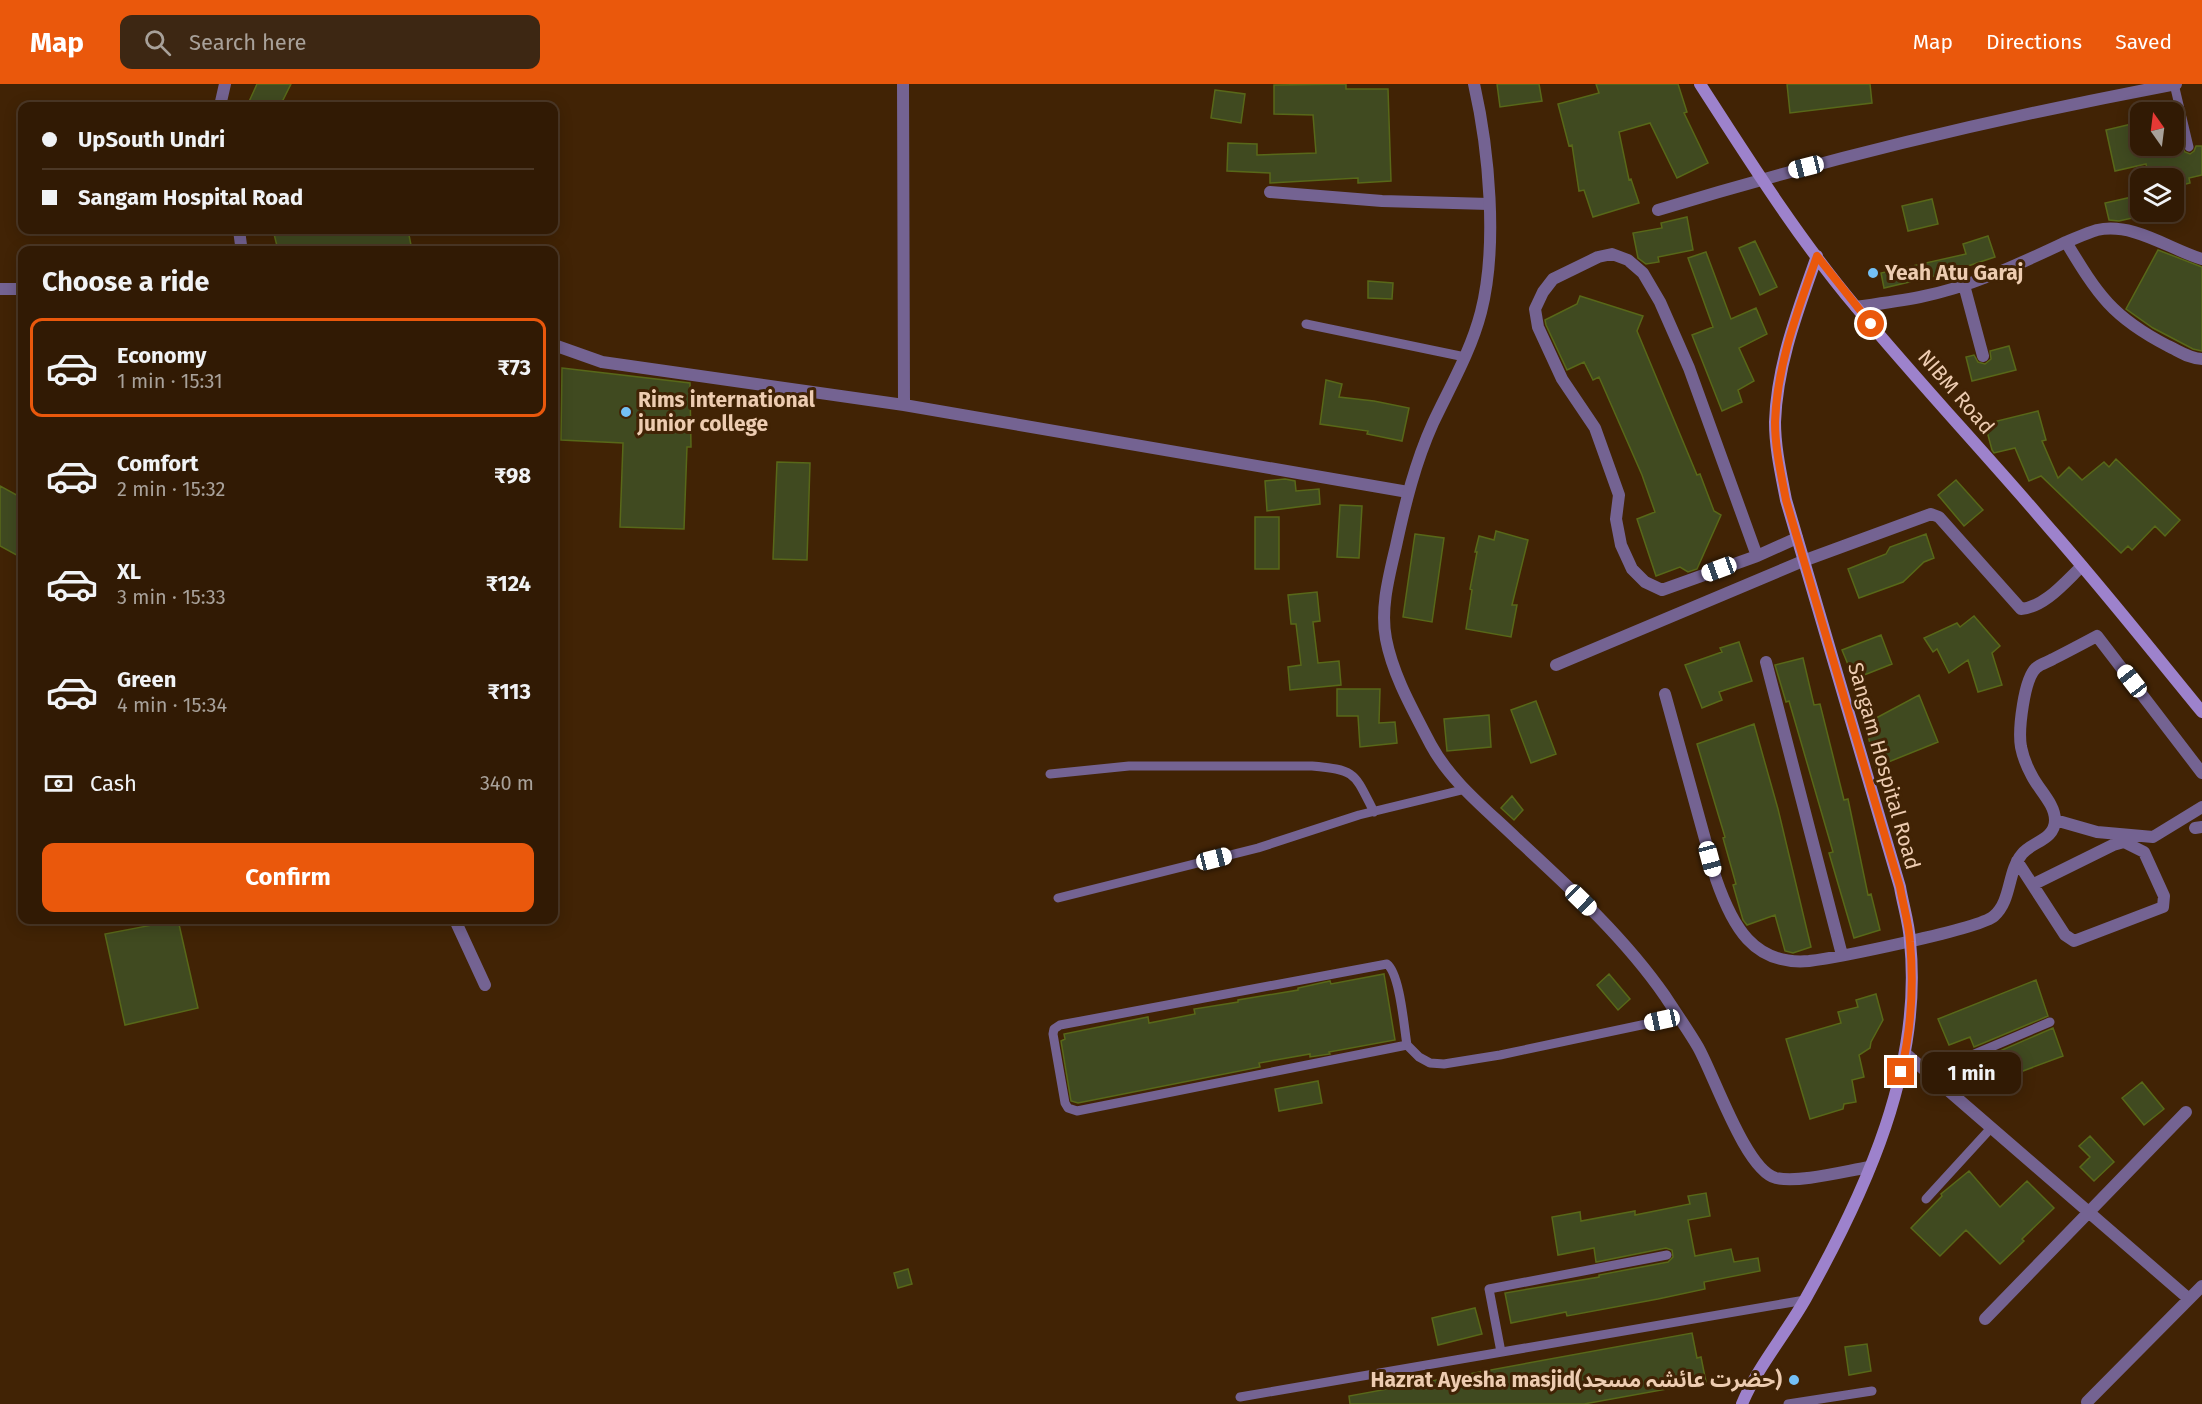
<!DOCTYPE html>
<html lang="en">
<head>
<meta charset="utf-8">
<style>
	:root { --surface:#311a04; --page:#3d2713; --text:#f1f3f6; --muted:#a8a19a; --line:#4c3826; --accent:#ea580c }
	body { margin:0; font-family:"Fira Sans","Noto Sans Arabic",sans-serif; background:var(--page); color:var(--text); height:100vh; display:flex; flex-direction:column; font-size:22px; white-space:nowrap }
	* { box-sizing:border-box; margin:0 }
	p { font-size:20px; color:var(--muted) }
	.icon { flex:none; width:33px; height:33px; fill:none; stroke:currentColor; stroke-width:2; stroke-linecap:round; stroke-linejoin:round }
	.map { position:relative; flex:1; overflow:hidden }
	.drawer { position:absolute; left:18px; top:162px; width:540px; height:678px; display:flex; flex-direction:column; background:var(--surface); border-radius:12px; box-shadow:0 3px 15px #0003,0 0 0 2px var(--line) }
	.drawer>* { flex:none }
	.banner { position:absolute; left:18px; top:18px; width:540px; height:132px; border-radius:12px; box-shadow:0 3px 15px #0003,0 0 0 2px var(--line); display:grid; align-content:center; height:132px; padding:0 24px; background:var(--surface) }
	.needle { width:39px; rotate:346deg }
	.buttons { position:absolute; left:2130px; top:18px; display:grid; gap:12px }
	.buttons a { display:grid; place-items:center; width:54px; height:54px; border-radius:12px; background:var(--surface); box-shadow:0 3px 15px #0003,0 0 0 2px var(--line); font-size:30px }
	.end { position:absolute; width:27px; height:27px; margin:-14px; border:8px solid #ea580c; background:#fff; box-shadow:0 0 0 3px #fff }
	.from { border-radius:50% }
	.bubble { position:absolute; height:42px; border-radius:12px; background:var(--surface); box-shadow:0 3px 15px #0003,0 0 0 2px var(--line); font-size:20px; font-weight:700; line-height:42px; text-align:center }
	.car { position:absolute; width:18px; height:36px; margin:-18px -9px; border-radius:8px; box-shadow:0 0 4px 2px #0007; background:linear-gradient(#fff 24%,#345 0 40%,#fff 0 76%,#345 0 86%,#fff 0) }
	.banner b { display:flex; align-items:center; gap:21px; height:57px; font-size:22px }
	.banner b+b { border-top:2px solid var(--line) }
	.banner i { width:15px; height:15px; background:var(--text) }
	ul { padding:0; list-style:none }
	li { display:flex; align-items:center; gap:18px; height:99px; margin:0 12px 9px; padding:0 12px; border:3px solid transparent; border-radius:12px }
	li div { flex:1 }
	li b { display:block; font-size:22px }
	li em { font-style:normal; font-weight:700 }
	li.selected { border-color:var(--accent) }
	li>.icon { width:54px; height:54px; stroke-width:1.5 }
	h2 { padding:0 24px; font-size:27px; line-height:72px }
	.pay { display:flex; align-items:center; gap:15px; height:66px; padding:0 24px; font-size:22px }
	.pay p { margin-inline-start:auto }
	.primary-button { display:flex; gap:12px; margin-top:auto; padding:12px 24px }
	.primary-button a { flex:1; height:69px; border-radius:12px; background:var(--accent); color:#fff; font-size:24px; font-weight:700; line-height:69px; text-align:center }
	header { display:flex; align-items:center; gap:36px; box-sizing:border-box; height:84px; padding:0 30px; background:var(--accent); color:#fff }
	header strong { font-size:28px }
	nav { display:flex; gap:33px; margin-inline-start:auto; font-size:21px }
	.search { width:420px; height:54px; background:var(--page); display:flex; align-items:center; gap:15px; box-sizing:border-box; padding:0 21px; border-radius:12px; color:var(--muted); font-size:22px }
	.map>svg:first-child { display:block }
	.building { fill:#404a20; stroke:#586819; stroke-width:1.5 }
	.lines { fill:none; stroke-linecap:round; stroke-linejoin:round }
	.service { stroke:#746392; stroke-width:9 }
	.minor { stroke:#746392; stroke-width:12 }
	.tertiary { stroke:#746392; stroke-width:12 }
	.secondary { stroke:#9d82cc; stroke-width:12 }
	.route { stroke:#ea580c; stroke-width:8 }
	.poi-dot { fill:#74c0f6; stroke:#412305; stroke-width:2 }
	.labels { text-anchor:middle; stroke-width:6; stroke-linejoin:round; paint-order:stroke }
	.poi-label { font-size:21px; font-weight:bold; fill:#edccb1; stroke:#412305; text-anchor:start }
	.street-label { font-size:21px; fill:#edccb1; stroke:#412305 }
</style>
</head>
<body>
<header>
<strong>Map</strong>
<div class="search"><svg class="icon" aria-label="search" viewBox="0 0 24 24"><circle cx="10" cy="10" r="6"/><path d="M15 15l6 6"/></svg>Search here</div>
<nav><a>Map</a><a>Directions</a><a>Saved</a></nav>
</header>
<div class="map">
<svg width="2202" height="1320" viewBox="0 0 2202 1320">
	<rect width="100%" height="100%" fill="#412305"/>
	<path class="building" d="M257 0H291L280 22H247Z
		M1346 0V5H1388L1391 97 1358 99V94L1270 99V89L1227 87 1228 59 1257 60V71L1316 69 1313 31 1274 30V1Z
		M1497 0H1539L1542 17 1500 23Z
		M1596 0H1678L1687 28 1684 29 1708 79 1677 94 1650 39 1619 48 1629 96 1631 95 1639 119 1593 133 1584 106 1579 107 1572 61 1569 62 1558 20 1599 9Z
		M1787 0H1870L1872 19 1790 29Z
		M1215 6 1245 10 1241 39 1211 34Z
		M2140 38V62H2182L2185 68 2190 70 2194 67 2196 62H2202V91L2189 94 2190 99 2174 103V94H2149L2146 80 2115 87 2106 46Z
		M2132 113 2137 133 2119 137 2109 136 2105 119Z
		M1932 115 1938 140 1908 147 1902 122Z
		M1687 133 1693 166 1658 173 1659 178 1646 180 1638 174 1633 149 1662 144 1661 139Z
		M273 146H408L412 166H278Z
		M1988 152 1995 173 1947 189 1884 204 1881 189 1966 170 1963 160Z
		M1755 157 1777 203 1760 211 1739 164Z
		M2158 166 2202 183V267L2193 265 2153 244 2126 225Z
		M1706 168 1731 235 1756 224 1767 250 1739 264 1754 297 1738 306 1742 318 1722 327 1692 251 1713 243 1688 174Z
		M1368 197 1393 199 1392 215 1368 214Z
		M1580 212 1643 232 1637 247 1697 391 1700 390 1714 427 1721 431 1697 485 1688 488 1680 483 1656 492 1637 435 1655 428 1642 391 1599 293 1593 296 1584 278 1567 286 1546 241 1545 236 1577 220Z
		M2009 262 2016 286 1972 297 1966 273 1974 271 1978 278 1985 280 1991 275 1990 267Z
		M562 284 690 299 691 363H687L684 445 620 443 623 359 561 356Z
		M1326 296 1342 300 1339 313 1374 317 1409 324 1402 357 1367 350 1368 347 1320 340Z
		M2038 327 2046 356 2042 357 2058 394 2069 383 2082 396 2104 378 2109 383 2116 375 2180 436 2165 452 2155 442 2132 466 2128 462 2121 469 2041 392 2029 397 2015 364 1994 369 1992 366 1985 340Z
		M777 378 810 379 807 476 773 475Z
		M1285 395 1295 397 1296 407 1319 405 1320 420 1267 427 1265 397Z
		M1956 396 1983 426 1964 442 1938 411Z
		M0 402 22 414V474L0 462Z
		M1340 421 1362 422 1359 474 1337 473Z
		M1255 433H1279V485H1255Z
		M1496 447 1528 456 1512 521H1517L1511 553 1466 545 1472 506 1470 505 1477 468H1475L1479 452 1494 456Z
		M1415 450 1444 454 1432 538 1403 533Z
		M1926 450 1934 474 1924 478 1903 498 1859 514 1848 485 1886 470 1890 463Z
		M1317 508 1320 537 1313 538 1318 579 1339 577 1341 601 1290 606 1288 583 1301 581 1296 540H1291L1288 511Z
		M1974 532 2000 562 1992 569 2002 601 1978 608 1968 576 1949 589 1937 565 1933 568 1924 554 1957 539 1960 543Z
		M1881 551 1892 580 1854 595 1842 566Z
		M1739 558 1752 597 1719 608 1722 616 1702 624 1685 581 1722 568 1720 564Z
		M1803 574 1814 621 1820 620 1844 716 1848 715 1868 811 1871 810 1880 846 1854 854 1829 769 1833 768 1789 617 1786 618 1775 581Z
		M1337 605H1380L1379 639 1395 638 1397 659 1360 663 1358 632H1337Z
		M1919 611 1938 658 1876 683 1865 640Z
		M1536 617 1556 670 1531 679 1511 626Z
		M1489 631 1491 663 1447 667 1444 635Z
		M1754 640 1778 725 1811 863 1793 869 1785 867 1775 831 1747 841 1743 836 1733 801 1736 800 1723 754 1725 753 1697 660Z
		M1512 712 1523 726 1514 736 1501 724Z
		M178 836 198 924 125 941 105 850Z
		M1384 890 1395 956 1329 968 1330 970 1310 973V970L1259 979 1260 983 1078 1019 1071 1017 1061 957 1065 955 1064 950 1148 933 1149 939 1195 930 1194 925 1238 918V916L1298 906V904L1330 897 1331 900Z
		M1609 890 1630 915 1618 926 1597 901Z
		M2036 896 2048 932 1974 963 1970 953 1949 961 1938 935Z
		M1876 910 1883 936 1871 958 1870 964 1859 971 1864 993 1852 996 1856 1018 1844 1020 1843 1025 1810 1035 1786 955 1841 939 1838 928 1858 923 1856 916Z
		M2053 944 2063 972 1988 1000 1979 976Z
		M1318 997 1322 1019 1279 1027 1275 1005Z
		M2142 998 2164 1025 2144 1041 2122 1014Z
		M2090 1052 2114 1078 2094 1097 2080 1083 2090 1073 2079 1062Z
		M1969 1087 2000 1123 2027 1097 2054 1124 2022 1155 2024 1157 2000 1180 1966 1146 1940 1172 1911 1144 1942 1112 1941 1110Z
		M1706 1109 1710 1132 1688 1136 1695 1172 1731 1165 1734 1178 1758 1174 1760 1187 1704 1198 1705 1205 1658 1215 1567 1232 1566 1228 1511 1239 1505 1209 1599 1193V1191L1668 1178 1673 1173 1672 1166 1666 1164 1596 1178 1594 1164 1558 1171 1552 1133 1580 1128 1581 1137 1635 1127V1131L1690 1120 1688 1112Z
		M908 1185 912 1200 898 1204 894 1189Z
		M1475 1224 1482 1250 1438 1261 1432 1234Z
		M1692 1249 1697 1274 1701 1273 1706 1298 1584 1320H1350L1349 1312Z
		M1867 1260 1871 1287 1849 1291 1845 1263Z"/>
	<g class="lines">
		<path class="service" d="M2174 0 2189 63
			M1306 240 1465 273
			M1050 690 1129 682H1312C1357 686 1354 689 1374 728
			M1058 814 1258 764 1359 731 1466 705
			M1407 961C1404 943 1400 890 1387 880L1060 941 1054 945 1053 950 1065 1019 1068 1024 1077 1027 1407 961 1419 973 1430 979 1444 980 1500 971 1679 933
			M1932 992 1970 972 2050 938
			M1926 1115 1991 1044
			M1501 1268 1489 1205 1667 1171
			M1240 1313 1805 1216
			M1788 1320 1872 1307"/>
		<path class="minor" d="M903 0 904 321
			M1270 108 1382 117 1489 120
			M1658 126C1828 74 2001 33 2176 0
			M2066 158C2076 154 2087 149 2097 146 2133 138 2169 165 2202 175
			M1964 201 1983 272
			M1856 223C1877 220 1899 217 1920 213 1971 203 2019 180 2066 158 2098 211 2112 233 2168 262 2179 267 2190 275 2202 275
			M554 261 602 278 904 321 1408 408
			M1757 472 1689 284 1660 218 1643 189 1628 176 1612 170 1598 173 1553 195 1543 208 1535 225 1538 243 1562 295 1595 344 1619 411 1616 435 1621 461 1632 485 1645 498 1662 506 1757 472 1797 454
			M1766 578 1842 871
			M1556 581 1803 477 1931 430 1939 433 2021 525C2045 523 2065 498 2082 482
			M1665 610 1716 795C1732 841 1753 882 1809 877 1835 874 1980 845 1994 832 2012 816 2007 788 2022 770 2031 758 2055 756 2055 736 2055 720 2039 706 2032 692 2027 683 2023 673 2021 663 2018 646 2024 595 2036 584 2040 580 2048 578 2053 575 2067 568 2082 560 2097 552L2202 689
			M2055 736 2097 748 2153 753 2202 723
			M2195 744 2202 743
			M2017 777 2065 851 2074 857 2163 823 2164 812 2144 768 2124 758 2113 761 2034 800
			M455 836 485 901
			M1905 969 2189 1215
			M1985 1235 2186 1028
			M2087 1318 2202 1202"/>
		<path class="tertiary" d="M1474 0C1489 66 1498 162 1481 228 1471 267 1450 303 1433 339 1415 379 1405 420 1396 462 1389 492 1380 525 1386 555 1393 592 1414 628 1431 661 1451 698 1487 726 1517 755 1570 804 1624 853 1665 912 1676 929 1688 946 1698 963 1714 991 1746 1087 1776 1094 1800 1099 1845 1087 1870 1083
			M220 22 225 0
			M239 146 241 161 240 166
			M0 205H22"/>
		<path class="secondary" d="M1700 0C1749 76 1798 154 1856 223 1919 299 1987 371 2051 446 2103 505 2152 567 2202 628
			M1742 1320C1756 1285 1787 1248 1806 1214 1866 1107 1923 983 1910 857 1909 839 1903 821 1900 803L1786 416C1781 390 1775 364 1775 338 1777 280 1798 226 1817 172"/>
	</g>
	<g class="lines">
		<path class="route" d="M1871 240 1817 172C1798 226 1777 280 1775 338 1775 364 1781 390 1786 416L1900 803C1903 821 1909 840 1910 858 1914 901 1911 946 1901 988"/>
	</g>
	<g class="poi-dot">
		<circle cx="1873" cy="189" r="6"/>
		<circle cx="626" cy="328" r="6"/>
		<circle cx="1794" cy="1296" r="6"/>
	</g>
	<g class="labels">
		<g class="poi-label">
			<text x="1885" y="196">Yeah Atu Garaj</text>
			<text x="638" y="323">Rims international<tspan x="638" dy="24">junior college</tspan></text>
			<text x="1782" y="1303" text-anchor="end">Hazrat Ayesha masjid(حضرت عائشہ مسجد)</text>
		</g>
		<g class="street-label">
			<text transform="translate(1956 308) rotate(49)" y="7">NIBM Road</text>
			<text transform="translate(1884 682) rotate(74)" y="7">Sangam Hospital Road</text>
		</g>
	</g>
</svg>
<div class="buttons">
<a><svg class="needle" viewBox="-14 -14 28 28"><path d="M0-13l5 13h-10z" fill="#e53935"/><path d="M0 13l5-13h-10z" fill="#a8a19a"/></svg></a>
<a><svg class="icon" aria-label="layers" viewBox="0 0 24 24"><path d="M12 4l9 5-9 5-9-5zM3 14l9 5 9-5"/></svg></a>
</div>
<i class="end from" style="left:1871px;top:240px"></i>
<i class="end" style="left:1901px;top:988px"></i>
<div class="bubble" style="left:1922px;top:968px;width:99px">1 min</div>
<i class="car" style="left:1806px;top:83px;rotate:256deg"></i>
<i class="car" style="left:1719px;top:485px;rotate:250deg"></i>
<i class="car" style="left:2132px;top:597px;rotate:322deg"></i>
<i class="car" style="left:1214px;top:775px;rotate:76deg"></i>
<i class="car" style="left:1710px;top:775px;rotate:165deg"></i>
<i class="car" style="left:1581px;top:816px;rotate:134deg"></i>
<i class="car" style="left:1662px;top:936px;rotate:258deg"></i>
<div class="banner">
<b><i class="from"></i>UpSouth Undri</b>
<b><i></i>Sangam Hospital Road</b>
</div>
<section class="drawer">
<h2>Choose a ride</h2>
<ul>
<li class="selected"><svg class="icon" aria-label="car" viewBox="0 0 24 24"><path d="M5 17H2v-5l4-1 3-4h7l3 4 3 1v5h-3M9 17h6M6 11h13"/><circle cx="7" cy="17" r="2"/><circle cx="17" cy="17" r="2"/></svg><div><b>Economy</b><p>1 min · 15:31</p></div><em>₹73</em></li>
<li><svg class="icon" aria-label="car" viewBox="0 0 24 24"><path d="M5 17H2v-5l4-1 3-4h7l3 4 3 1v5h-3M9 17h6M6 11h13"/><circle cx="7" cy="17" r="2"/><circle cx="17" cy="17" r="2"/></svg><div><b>Comfort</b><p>2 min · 15:32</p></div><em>₹98</em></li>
<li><svg class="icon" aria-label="car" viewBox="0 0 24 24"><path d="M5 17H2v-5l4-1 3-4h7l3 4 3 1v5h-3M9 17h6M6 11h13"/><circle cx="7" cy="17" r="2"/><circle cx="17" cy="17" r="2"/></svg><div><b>XL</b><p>3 min · 15:33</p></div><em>₹124</em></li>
<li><svg class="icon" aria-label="car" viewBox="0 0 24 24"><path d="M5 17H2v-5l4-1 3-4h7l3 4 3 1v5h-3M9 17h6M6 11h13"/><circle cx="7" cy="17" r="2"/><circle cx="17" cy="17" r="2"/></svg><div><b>Green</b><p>4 min · 15:34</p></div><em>₹113</em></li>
</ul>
<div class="pay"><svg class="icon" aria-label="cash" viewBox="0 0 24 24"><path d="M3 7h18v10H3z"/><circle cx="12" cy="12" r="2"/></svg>Cash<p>340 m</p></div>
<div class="primary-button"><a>Confirm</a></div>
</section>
</div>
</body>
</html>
